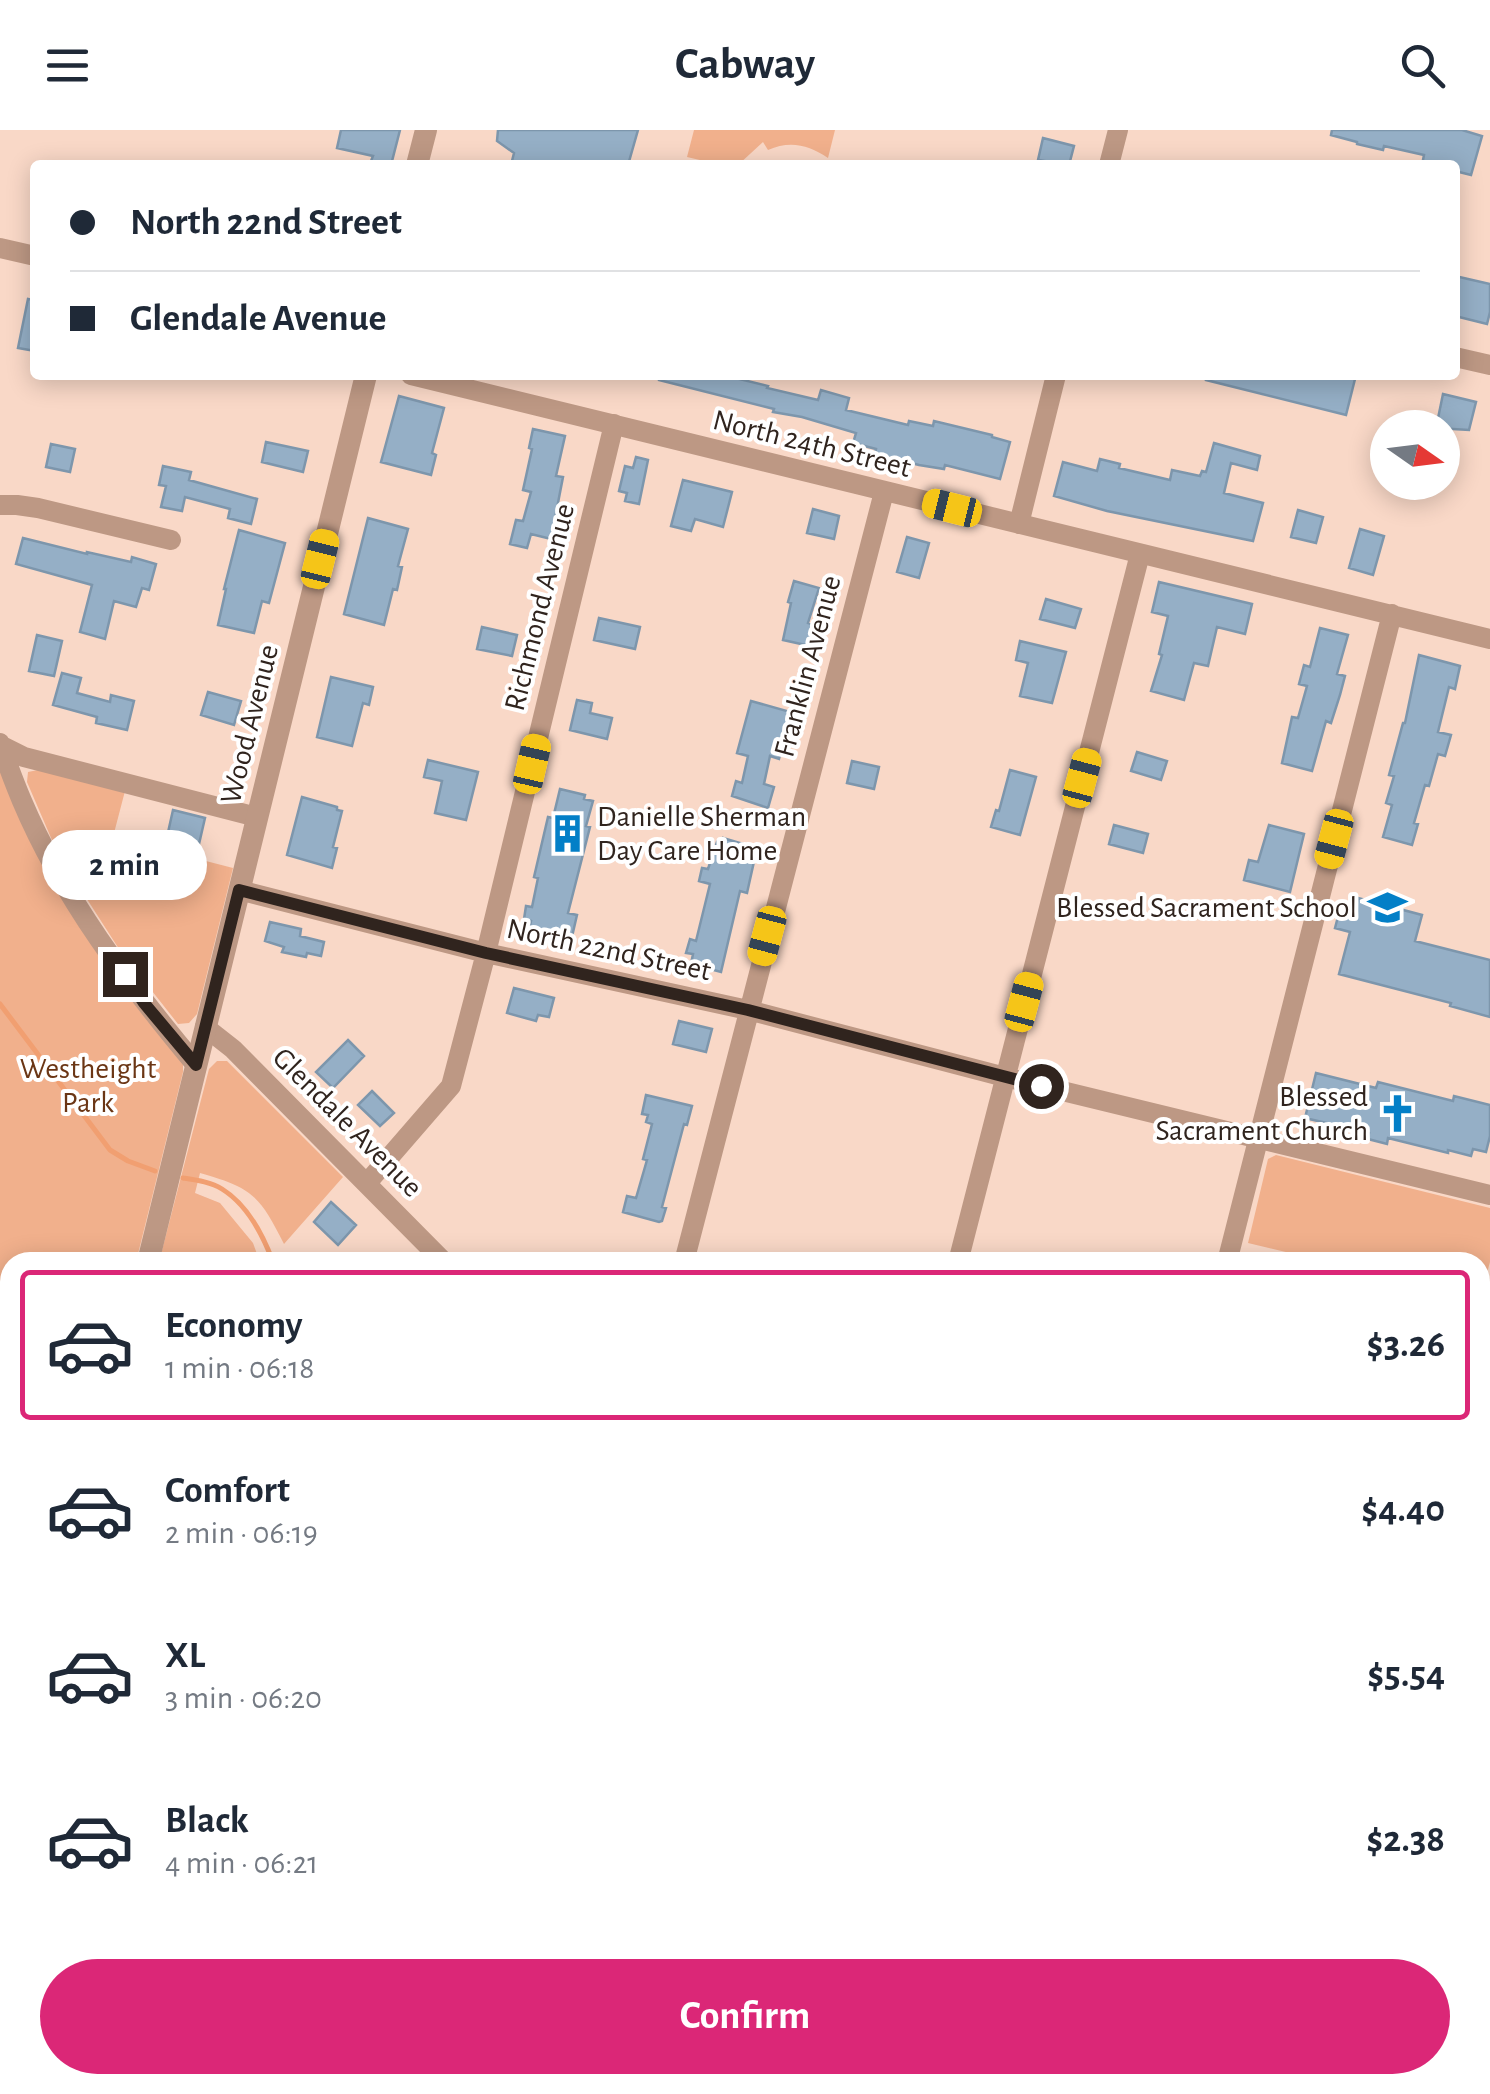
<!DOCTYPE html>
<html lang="en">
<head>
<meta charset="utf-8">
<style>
	:root { --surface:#fff; --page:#f2f2f3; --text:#1f2937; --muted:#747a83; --line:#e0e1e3; --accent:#db2777 }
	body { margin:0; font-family:"Alegreya Sans",sans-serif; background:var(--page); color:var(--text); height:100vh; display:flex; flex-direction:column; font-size:38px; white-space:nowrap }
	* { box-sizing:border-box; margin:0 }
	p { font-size:32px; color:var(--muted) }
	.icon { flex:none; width:55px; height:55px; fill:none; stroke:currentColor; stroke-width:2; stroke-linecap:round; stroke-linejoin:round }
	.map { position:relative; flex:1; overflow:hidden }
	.details { position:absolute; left:0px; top:1122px; width:1490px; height:842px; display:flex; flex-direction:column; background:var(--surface); border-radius:30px 30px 0 0; box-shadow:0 5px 25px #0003 }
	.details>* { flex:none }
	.top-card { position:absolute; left:30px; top:30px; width:1430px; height:220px; border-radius:10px; box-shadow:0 5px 25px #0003; display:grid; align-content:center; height:220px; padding:0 40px; background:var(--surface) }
	.needle { width:65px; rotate:104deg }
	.controls { position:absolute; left:1370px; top:280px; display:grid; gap:20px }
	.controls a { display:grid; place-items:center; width:90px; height:90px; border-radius:50%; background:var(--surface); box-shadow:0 5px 25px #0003; font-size:50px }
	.end { position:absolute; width:45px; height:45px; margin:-22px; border:12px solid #30241e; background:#fff; box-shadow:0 0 0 5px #fff }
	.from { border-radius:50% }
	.bubble { position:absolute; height:70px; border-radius:35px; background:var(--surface); box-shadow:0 5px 25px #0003; font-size:32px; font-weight:700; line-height:70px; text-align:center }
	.car { position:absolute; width:30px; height:60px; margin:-30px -15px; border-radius:12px; box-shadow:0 0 8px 2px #0007; background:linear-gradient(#f5c518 24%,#345 0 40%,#f5c518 0 76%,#345 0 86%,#f5c518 0) }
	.top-card b { display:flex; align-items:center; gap:35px; height:95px; font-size:38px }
	.top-card b+b { border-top:2px solid var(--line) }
	.top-card i { width:25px; height:25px; background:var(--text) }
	ul { padding:18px 0 0; list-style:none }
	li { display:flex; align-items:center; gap:30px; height:150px; margin:0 20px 15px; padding:0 20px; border:5px solid transparent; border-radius:10px }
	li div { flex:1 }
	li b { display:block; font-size:38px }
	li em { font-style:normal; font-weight:700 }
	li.on { border-color:var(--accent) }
	li>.icon { width:90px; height:90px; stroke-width:1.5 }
	.cta { display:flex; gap:20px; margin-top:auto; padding:20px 40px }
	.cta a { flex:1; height:115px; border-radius:60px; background:var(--accent); color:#fff; font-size:40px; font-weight:700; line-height:115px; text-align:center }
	header { display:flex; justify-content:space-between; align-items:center; height:130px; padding:0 40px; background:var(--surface); font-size:45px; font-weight:700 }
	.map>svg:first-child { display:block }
	.green { fill:#f1b08c }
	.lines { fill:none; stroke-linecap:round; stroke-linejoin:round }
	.stream { stroke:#f19f71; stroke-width:5 }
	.building { fill:#95afc6; stroke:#7d96ac; stroke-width:2.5 }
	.minor { stroke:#bd9884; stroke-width:20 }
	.tertiary { stroke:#bd9884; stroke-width:22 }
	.secondary { stroke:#a97457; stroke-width:28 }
	.route { stroke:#30241e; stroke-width:12 }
	.labels { text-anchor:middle; stroke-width:8; stroke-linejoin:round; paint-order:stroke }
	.street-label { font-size:30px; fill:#30241e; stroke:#fff }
	.poi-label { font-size:30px; fill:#30241e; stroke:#fff; text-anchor:end }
	.park-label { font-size:30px; fill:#6b3615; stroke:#fff }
</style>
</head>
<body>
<header><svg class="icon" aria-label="menu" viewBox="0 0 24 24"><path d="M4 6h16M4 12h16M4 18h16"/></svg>Cabway<svg class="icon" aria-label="search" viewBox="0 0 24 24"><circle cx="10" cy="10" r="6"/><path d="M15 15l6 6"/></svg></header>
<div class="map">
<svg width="1490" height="1964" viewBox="0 0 1490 1964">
	<rect width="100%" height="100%" fill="#f9d8c7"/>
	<path class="green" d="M694 0H835L828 28C809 15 790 10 768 20L763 12 738 35H721L687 27Z
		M0 631 183 933V942L136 1132H10V1210L0 1207Z
		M38 640 125 661 113 707 233 738 197 884 189 893 178 894 119 819 58 724 27 652 28 642Z
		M217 931H227L343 1047 284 1114C260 1066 253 1058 200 1043L195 1063 220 1073 253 1113 260 1132H159L209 939Z
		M1276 1025 1490 1078V1132L1483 1158 1480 1157V1132L1365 1131 1364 1132H1328L1248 1113 1268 1029Z
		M1490 1224V1384L1480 1424V1263Z
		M989 1955H1318L1087 1963 1027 1961Z"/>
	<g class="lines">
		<path class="stream" d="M0 874 110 1020 128 1031 155 1041
			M183 1048C196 1050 211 1052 222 1059 248 1075 263 1105 273 1132"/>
	</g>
	<path class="building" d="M341 0H400L391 35 371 31 373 26 337 18Z
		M498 0H638L628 35H511L514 23 497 11Z
		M1332 0H1462L1482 6 1471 45 1455 41V35H1422L1424 25 1384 16 1383 20 1357 14V12L1331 5Z
		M1043 8 1074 16 1069 35 1038 30Z
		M1455 146 1490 154V182L1487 194 1455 186Z
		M28 169 35 170V221L18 218Z
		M659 245H723L768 256 767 258 818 270 821 260 849 268 846 280 908 295 909 291 933 296 934 291 992 305V307L1010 312 1000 349 945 335 944 339 919 335 875 324 876 319 853 313 856 303 802 287 773 282 774 279 659 250Z
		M1207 245H1356L1346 285 1206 250Z
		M1443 264 1476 272 1469 300 1436 298Z
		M399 266 444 278 432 323 436 325 431 345 381 332Z
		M533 299 565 306 556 346 563 347 551 409 531 404 527 418 510 414 516 390 523 391 531 362 523 360 532 319 529 318Z
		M266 312 308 321 303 342 262 332Z
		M1214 313 1260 326 1257 340 1231 333 1224 363 1263 373 1253 411 1107 381 1054 366 1063 332 1097 341 1100 329 1120 334 1119 338 1170 350 1172 340 1200 346 1202 341 1206 342Z
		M51 314 75 319 70 342 46 337Z
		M636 327 648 330 639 374 625 371 627 363 619 361 625 336 633 338Z
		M163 336 191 342 189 350 257 369 251 394 228 388 230 379 185 367 182 381 161 377 166 356 159 355Z
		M683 350 732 362 723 397 695 389 691 401 671 396Z
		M813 379 839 386 834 409 807 403Z
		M1298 380 1323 387 1316 413 1291 407Z
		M368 388 408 399 398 436 402 437 397 460 393 459 384 495 344 484Z
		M1360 399 1384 406 1373 445 1349 438Z
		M239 400 285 413 269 473 262 471 254 503 218 495 226 459H224Z
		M907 407 929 413 919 448 897 442Z
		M23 408 87 424V422L131 432 132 427 156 434 149 460 142 458 136 477 114 471 105 509 80 502 92 455 16 434Z
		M794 451 819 458 808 493 814 495 810 516 783 510 791 473 788 472Z
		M1159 452 1252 474 1245 504 1217 497 1208 536 1194 533 1184 570 1151 561 1162 525 1159 524 1168 486 1152 482Z
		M1046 469 1081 479 1075 498 1040 489Z
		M599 488 640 497 635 519 594 510Z
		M482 497 517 505 512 526 477 519Z
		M1320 498 1348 505 1337 544 1345 546 1340 565 1331 593 1326 591 1312 641 1282 633 1292 587 1298 588 1307 556 1299 554 1304 535 1310 537Z
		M37 505 62 511 54 546 29 541Z
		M1020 511 1066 522 1052 573 1020 566 1028 533 1016 530Z
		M1419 525 1460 536 1455 559 1449 557 1438 602 1451 605 1445 626 1438 624 1429 656 1425 655 1414 693 1418 694 1412 715 1383 707 1392 675 1386 673 1394 646 1389 645 1403 593H1405Z
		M62 543 81 548 77 563 110 572 111 565 134 571 127 600 96 593 97 587 53 575Z
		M331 547 373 557 369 575 363 573 352 616 317 607Z
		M208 562 241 571 234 595 201 585Z
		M577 570 592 573 590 583 612 588 607 609 570 600Z
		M751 571 794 583 787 605H785L779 629 770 626 764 654 774 657 768 678 732 666 736 651 742 653 748 626 737 623Z
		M1137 622 1167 631 1161 650 1131 641Z
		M428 630 478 642 466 690 435 683 442 651 424 647Z
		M852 631 879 637 874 659 847 653Z
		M1010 640 1036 647 1020 705 991 697 996 680 999 681Z
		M560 659 585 665 584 669 593 671 586 696 590 697 568 783 577 785 571 811 529 801 531 791 524 789 526 776 532 777 538 748 534 747 548 687 553 688Z
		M302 667 337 677V680L342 681 333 717 337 718 332 738 287 725Z
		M173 680 205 688 199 714 167 707Z
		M1114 695 1148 704 1143 723 1109 714Z
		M1269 695 1304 704 1290 762 1244 750 1249 730 1258 732Z
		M723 708 757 718 747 763 740 761 721 842 691 834 693 824 686 823 690 809 696 811 710 754 699 751 702 738 708 739 717 712 722 713Z
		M1358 768 1422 785 1415 811 1490 830V887L1450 876 1451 873 1339 844 1350 802 1335 798 1340 779 1354 783Z
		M270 792 301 799 300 806 324 812 321 826 307 823 306 827 282 822 284 817 265 811Z
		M514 858 554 868 549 887 538 885 536 891 507 883Z
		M679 891 712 899 706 922 673 914Z
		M348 910 364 926 333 958 316 942Z
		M1316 943 1376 958 1378 952 1453 971 1454 966 1490 975V1006L1486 1022 1473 1019 1471 1026 1448 1020V1023L1388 1008 1387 1014 1368 1009 1369 1003 1305 988Z
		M372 961 394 983 380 996 358 975Z
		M646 965 692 976 687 995 684 994 662 1077 666 1078 662 1091 659 1092 623 1082 627 1066 636 1068 647 1030 643 1029 652 994 646 992 648 985 642 984Z
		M331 1072 356 1095 338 1115 314 1092Z"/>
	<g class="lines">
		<path class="minor" d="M1109 35 1118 0
			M0 118 35 126
			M1455 227 1490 235
			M411 245 1490 509
			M0 375H17L38 378 171 410
			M1019 394 1056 245
			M0 613C7 633 14 652 22 671 63 768 129 855 196 935
			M0 615 24 627 257 687
			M239 760 486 823 748 880 1005 947 1490 1065
			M205 897 233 919 444 1132
			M367 1053 451 956 486 823 614 294
			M684 1132 884 362
			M958 1132 1140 424
			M1227 1132 1392 484
			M1480 1211 1490 1171
			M0 1227 10 1229
			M211 1964 214 1955
			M477 1964 479 1955
			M704 1964 706 1955"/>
		<path class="tertiary" d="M417 35 426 0
			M148 1132 366 245
			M0 1733 10 1693"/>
		<path class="secondary" d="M1480 1473 1490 1433
			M1480 1625 1490 1584
			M0 1735 10 1737
			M900 1955 938 1964
			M1359 1964 1490 1961"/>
	</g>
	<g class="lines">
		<path class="route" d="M125 844 144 873 196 935 239 760 486 823 748 880 1041 956"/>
	</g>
	<defs>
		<symbol id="building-bare" viewBox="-9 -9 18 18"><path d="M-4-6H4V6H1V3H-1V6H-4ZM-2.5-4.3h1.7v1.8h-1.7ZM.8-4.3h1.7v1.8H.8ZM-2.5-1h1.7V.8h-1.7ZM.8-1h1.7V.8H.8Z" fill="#037fc7" stroke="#fff" stroke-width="2.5" paint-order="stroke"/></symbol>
		<symbol id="school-bare" viewBox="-9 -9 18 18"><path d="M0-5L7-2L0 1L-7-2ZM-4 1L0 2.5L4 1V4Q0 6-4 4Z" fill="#037fc7" stroke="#fff" stroke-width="2.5" paint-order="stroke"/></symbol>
		<symbol id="church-bare" viewBox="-9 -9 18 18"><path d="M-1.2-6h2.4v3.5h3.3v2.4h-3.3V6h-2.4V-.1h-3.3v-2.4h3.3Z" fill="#037fc7" stroke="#fff" stroke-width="2.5" paint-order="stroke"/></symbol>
	</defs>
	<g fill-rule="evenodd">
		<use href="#building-bare" x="540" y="676" width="55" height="55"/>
		<use href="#school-bare" x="1360" y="750" width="55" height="55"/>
		<use href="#church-bare" x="1370" y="956" width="55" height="55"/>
	</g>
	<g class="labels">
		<g class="street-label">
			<text transform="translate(812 313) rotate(14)" y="10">North 24th Street</text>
			<text transform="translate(539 477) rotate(-76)" y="10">Richmond Avenue</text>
			<text transform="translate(807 536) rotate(-75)" y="10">Franklin Avenue</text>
			<text transform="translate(249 594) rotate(-76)" y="10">Wood Avenue</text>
			<text transform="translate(609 819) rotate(12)" y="10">North 22nd Street</text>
			<text transform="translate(348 992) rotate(45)" y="10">Glendale Avenue</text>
		</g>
		<g class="poi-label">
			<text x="597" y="696" text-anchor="start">Danielle Sherman<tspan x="597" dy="34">Day Care Home</tspan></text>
			<text x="1357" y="787">Blessed Sacrament School</text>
			<text x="1368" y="976">Blessed<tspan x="1368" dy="34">Sacrament Church</tspan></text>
		</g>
		<g class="park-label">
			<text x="88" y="948">Westheight<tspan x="88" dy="34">Park</tspan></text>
		</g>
	</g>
</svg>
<div class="controls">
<a><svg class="needle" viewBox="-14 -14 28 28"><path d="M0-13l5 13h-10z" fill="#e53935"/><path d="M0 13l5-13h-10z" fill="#747a83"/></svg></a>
</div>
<i class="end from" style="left:1041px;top:956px"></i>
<i class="end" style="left:125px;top:844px"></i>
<div class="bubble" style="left:42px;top:700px;width:165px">2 min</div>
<i class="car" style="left:952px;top:378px;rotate:284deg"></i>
<i class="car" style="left:320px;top:429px;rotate:14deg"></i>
<i class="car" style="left:532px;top:634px;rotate:13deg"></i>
<i class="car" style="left:1082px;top:648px;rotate:15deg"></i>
<i class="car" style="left:1334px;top:709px;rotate:195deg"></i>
<i class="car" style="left:767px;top:806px;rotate:195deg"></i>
<i class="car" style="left:1024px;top:872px;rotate:15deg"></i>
<div class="top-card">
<b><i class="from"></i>North 22nd Street</b>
<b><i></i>Glendale Avenue</b>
</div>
<section class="details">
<ul>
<li class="on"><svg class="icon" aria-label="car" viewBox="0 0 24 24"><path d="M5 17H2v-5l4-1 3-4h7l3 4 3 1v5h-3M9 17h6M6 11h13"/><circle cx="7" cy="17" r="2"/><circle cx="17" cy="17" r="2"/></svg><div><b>Economy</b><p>1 min · 06:18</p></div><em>$3.26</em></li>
<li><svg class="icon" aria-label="car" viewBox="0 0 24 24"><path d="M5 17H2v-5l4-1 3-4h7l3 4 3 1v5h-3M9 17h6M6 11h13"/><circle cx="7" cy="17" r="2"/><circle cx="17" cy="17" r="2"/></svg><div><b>Comfort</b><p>2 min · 06:19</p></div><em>$4.40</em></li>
<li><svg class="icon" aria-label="car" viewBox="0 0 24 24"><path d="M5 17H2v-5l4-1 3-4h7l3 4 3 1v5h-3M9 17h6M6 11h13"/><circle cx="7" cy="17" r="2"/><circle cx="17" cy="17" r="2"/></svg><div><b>XL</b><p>3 min · 06:20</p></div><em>$5.54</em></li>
<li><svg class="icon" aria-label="car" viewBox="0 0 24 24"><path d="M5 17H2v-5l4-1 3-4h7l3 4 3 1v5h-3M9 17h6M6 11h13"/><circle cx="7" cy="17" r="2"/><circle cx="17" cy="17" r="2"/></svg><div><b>Black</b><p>4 min · 06:21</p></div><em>$2.38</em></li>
</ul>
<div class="cta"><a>Confirm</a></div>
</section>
</div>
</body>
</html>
